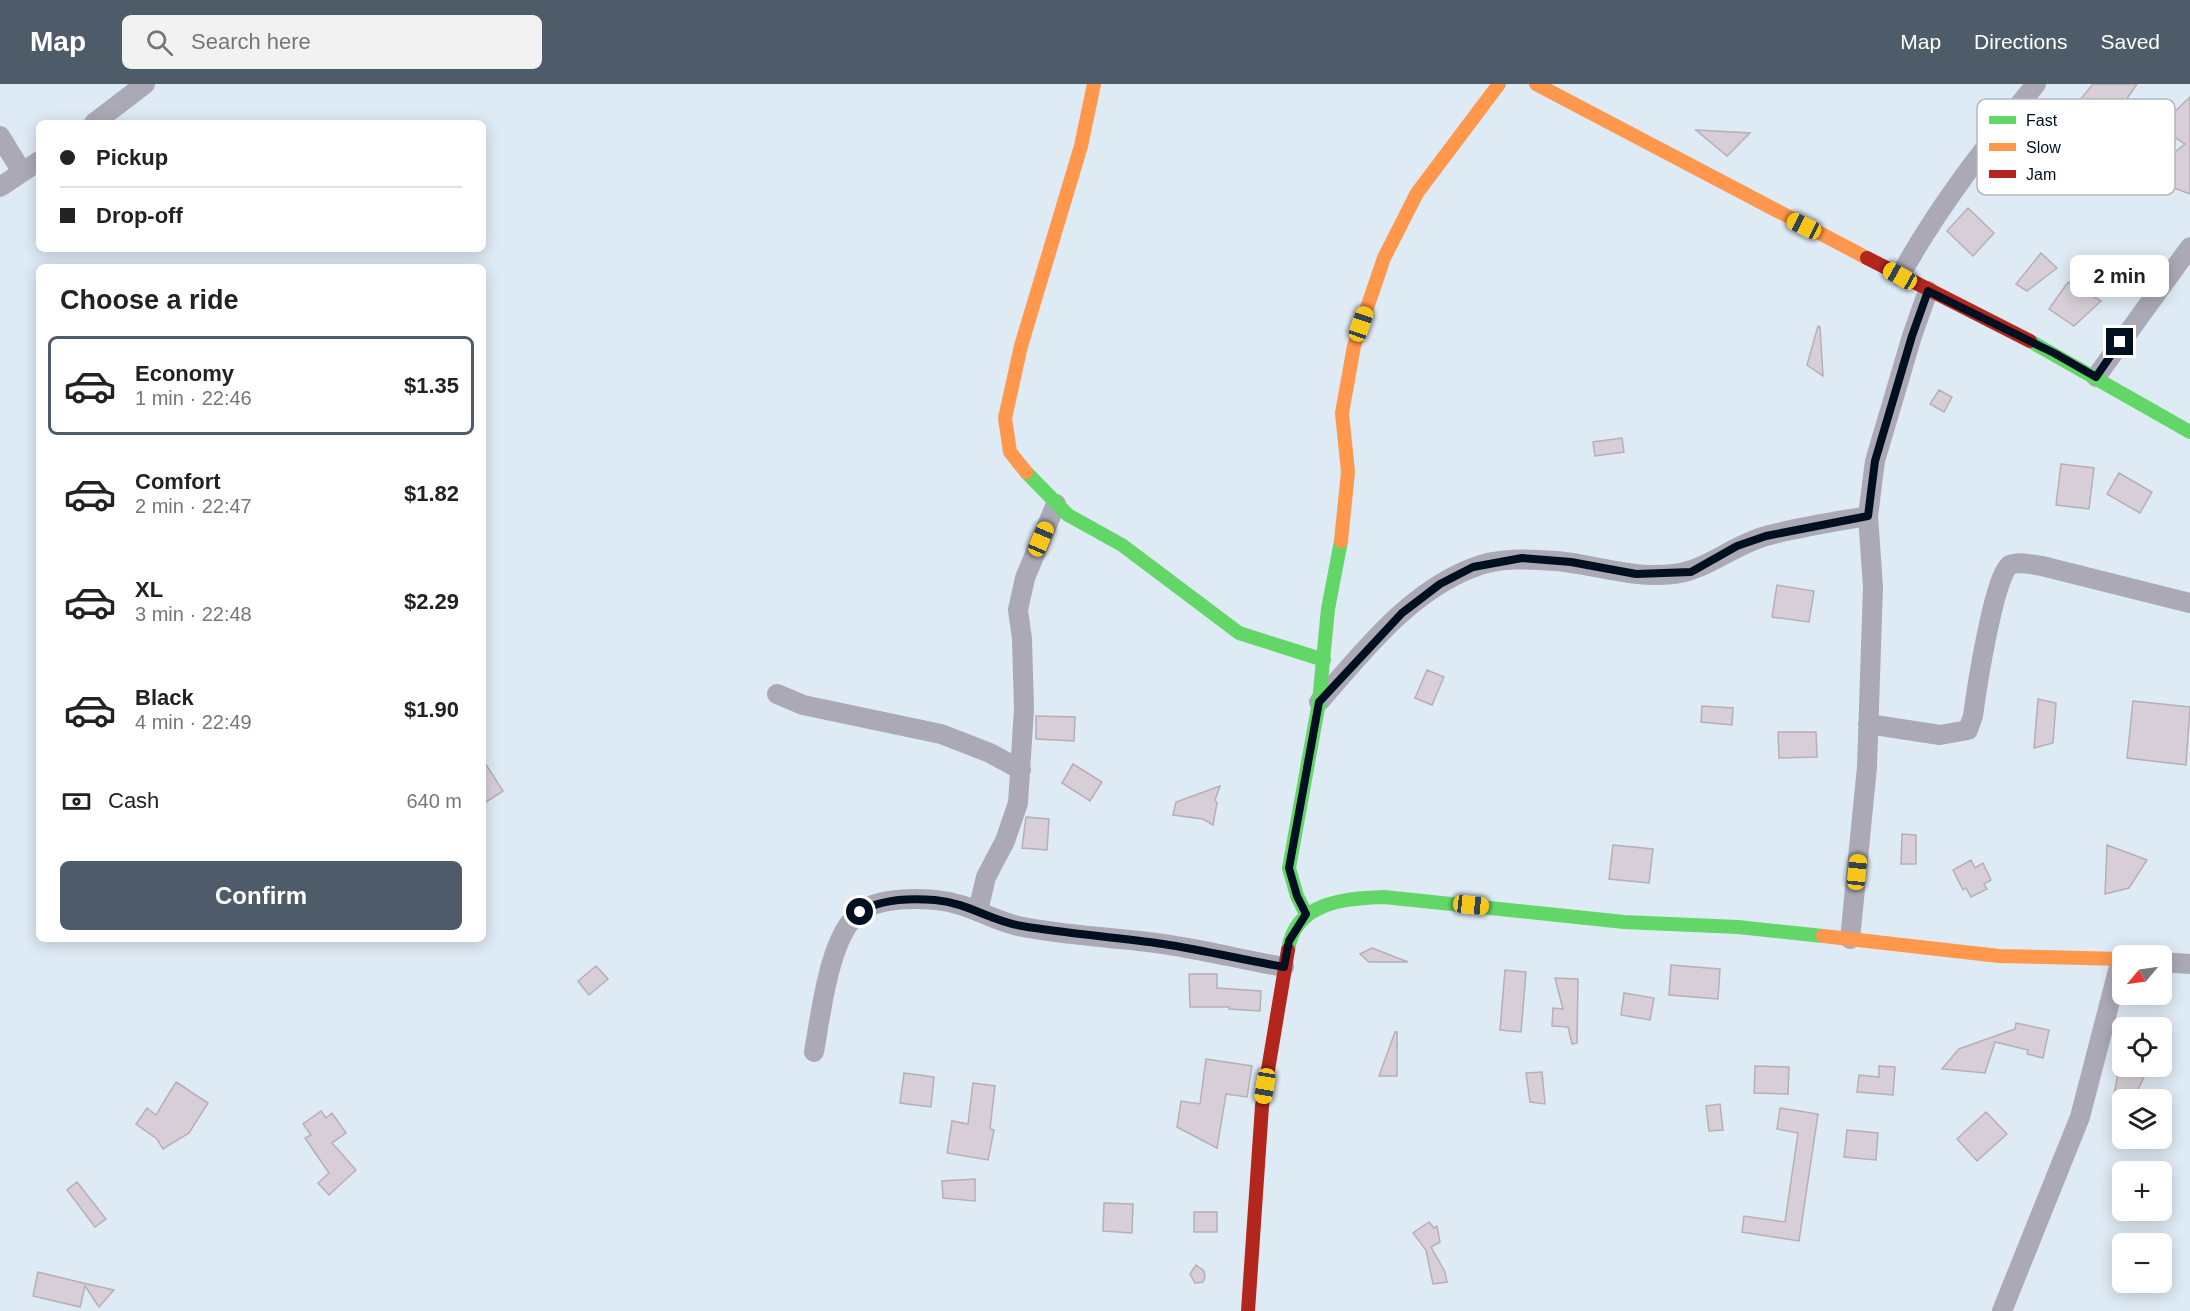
<!DOCTYPE html>
<html lang="en">
<head>
<meta charset="utf-8">
<style>
	:root { --surface:#fff; --page:#f2f2f2; --text:#222; --muted:#767676; --line:#e0e0e0; --accent:#4e5c6a }
	body { margin:0; font-family:Helvetica,sans-serif; background:var(--page); color:var(--text); height:100vh; display:flex; flex-direction:column; font-size:22px; white-space:nowrap }
	* { box-sizing:border-box; margin:0 }
	p { font-size:20px; color:var(--muted) }
	.icon { flex:none; width:33px; height:33px; fill:none; stroke:currentColor; stroke-width:2; stroke-linecap:round; stroke-linejoin:round }
	.map { position:relative; flex:1; overflow:hidden }
	.panel { position:absolute; left:36px; top:180px; width:450px; height:678px; display:flex; flex-direction:column; background:var(--surface); border-radius:9px; box-shadow:0 3px 15px #0003 }
	.panel>* { flex:none }
	.banner { position:absolute; left:36px; top:36px; width:450px; height:132px; border-radius:9px; box-shadow:0 3px 15px #0003; display:grid; align-content:center; height:132px; padding:0 24px; background:var(--surface) }
	.needle { width:39px; rotate:241deg }
	.tools { position:absolute; left:2112px; top:861px; display:grid; gap:12px }
	.tools a { display:grid; place-items:center; width:60px; height:60px; border-radius:9px; background:var(--surface); box-shadow:0 3px 15px #0003; font-size:30px }
	.end { position:absolute; width:27px; height:27px; margin:-14px; border:8px solid #001020; background:#fff; box-shadow:0 0 0 3px #fff }
	.from { border-radius:50% }
	.bubble { position:absolute; height:42px; border-radius:9px; background:var(--surface); box-shadow:0 3px 15px #0003; font-size:20px; font-weight:700; line-height:42px; text-align:center }
	.car { position:absolute; width:18px; height:36px; margin:-18px -9px; border-radius:8px; box-shadow:0 0 4px 2px #0007; background:linear-gradient(#f5c518 24%,#345 0 40%,#f5c518 0 76%,#345 0 86%,#f5c518 0) }
	.banner b { display:flex; align-items:center; gap:21px; height:57px; font-size:22px }
	.banner b+b { border-top:2px solid var(--line) }
	.banner i { width:15px; height:15px; background:var(--text) }
	ul { padding:0; list-style:none }
	li { display:flex; align-items:center; gap:18px; height:99px; margin:0 12px 9px; padding:0 12px; border:3px solid transparent; border-radius:9px }
	li div { flex:1 }
	li b { display:block; font-size:22px }
	li em { font-style:normal; font-weight:700 }
	li.on { border-color:var(--accent) }
	li>.icon { width:54px; height:54px; stroke-width:1.5 }
	h2 { padding:0 24px; font-size:27px; line-height:72px }
	.pay { display:flex; align-items:center; gap:15px; height:66px; padding:0 24px; font-size:22px }
	.pay p { margin-inline-start:auto }
	.primary-button { display:flex; gap:12px; margin-top:auto; padding:12px 24px }
	.primary-button a { flex:1; height:69px; border-radius:9px; background:var(--accent); color:#fff; font-size:24px; font-weight:700; line-height:69px; text-align:center }
	header { display:flex; align-items:center; gap:36px; box-sizing:border-box; height:84px; padding:0 30px; background:var(--accent); color:#fff }
	header strong { font-size:28px }
	nav { display:flex; gap:33px; margin-inline-start:auto; font-size:21px }
	.search { width:420px; height:54px; background:var(--page); display:flex; align-items:center; gap:15px; box-sizing:border-box; padding:0 21px; border-radius:9px; color:var(--muted); font-size:22px }
	.map>svg:first-child { display:block }
	.building { fill:#d7ced7; stroke:#b6afb6; stroke-width:1.5 }
	.lines { fill:none; stroke-linecap:round; stroke-linejoin:round }
	.street { stroke:#aaa9b5; stroke-width:20 }
	.fast { stroke:#63d668; stroke-width:14 }
	.slow { stroke:#ff974d; stroke-width:14 }
	.jam { stroke:#b3261e; stroke-width:14 }
	.route { stroke:#001020; stroke-width:8 }
	.key { fill:#fff; stroke:#b2b7bc; stroke-width:1.5 }
	.key-label { font-size:16px; fill:#001020 }
</style>
</head>
<body>
<header>
<strong>Map</strong>
<div class="search"><svg class="icon" aria-label="search" viewBox="0 0 24 24"><circle cx="10" cy="10" r="6"/><path d="M15 15l6 6"/></svg>Search here</div>
<nav><a>Map</a><a>Directions</a><a>Saved</a></nav>
</header>
<div class="map">
<svg width="2190" height="1227" viewBox="0 0 2190 1227">
	<rect width="100%" height="100%" fill="#deeaf4"/>
	<path class="building" d="M2093 0H2137L2126 16 2151 45 2124 67 2113 57 2121 50 2080 16Z
		M2190 13V110L2174 104 2156 83 2185 60 2159 43Z
		M1696 46 1750 49 1727 72Z
		M1968 124 1994 149 1973 172 1947 147Z
		M2041 169 2057 184 2027 207 2016 200Z
		M2068 198 2101 217 2074 242 2049 225Z
		M1818 242 1820 243 1823 292 1807 281Z
		M1939 306 1952 313 1944 328 1930 320Z
		M1622 354 1624 368 1595 372 1593 358Z
		M2061 380 2094 384 2089 425 2056 421Z
		M2119 389 2152 408 2140 429 2107 410Z
		M1777 501 1814 507 1809 538 1772 533Z
		M1427 586 1444 593 1432 621 1415 614Z
		M2038 615 2056 619 2053 659 2034 664Z
		M2133 617 2190 623 2186 681 2127 674Z
		M1702 622 1733 624 1732 641 1701 638Z
		M1036 632 1075 633 1074 657 1036 655Z
		M1778 648H1816L1817 673 1779 674Z
		M483 676 503 707 483 720Z
		M1073 680 1102 698 1090 717 1062 699Z
		M1220 702 1215 716 1217 719 1213 741 1203 735 1173 731 1176 718Z
		M1026 733 1049 735 1047 766 1022 764Z
		M1902 750 1916 751V780H1901Z
		M1613 761 1653 765 1649 799 1609 795Z
		M2107 761 2147 776 2129 804 2105 810Z
		M1971 776 1975 784 1983 779 1991 796 1984 800 1987 805 1971 813 1966 804 1963 806 1953 786Z
		M1372 864 1408 878H1369L1360 870Z
		M1671 881 1720 885 1718 915 1669 911Z
		M596 882 608 895 589 911 578 897Z
		M1505 886 1526 888 1521 948 1500 946Z
		M1189 890H1217V904L1261 907 1260 927 1229 925V923H1190Z
		M1555 894 1578 895 1577 959 1572 960 1568 943 1552 942 1553 924 1563 925Z
		M1624 909 1654 914 1650 936 1621 931Z
		M2016 939 2049 946 2043 974 2027 970 2028 966 1995 958 1985 989 1942 985 1959 965 2015 945Z
		M1395 948H1397V992H1379Z
		M1206 975 1252 982 1247 1013 1226 1010 1217 1064 1177 1043 1181 1017 1200 1020Z
		M1755 982 1789 983 1788 1010 1754 1009Z
		M1879 982 1895 983 1893 1011 1857 1008 1859 991 1879 993Z
		M1542 988 1545 1020 1530 1018 1526 989Z
		M904 989 934 993 931 1023 900 1019Z
		M2118 989 2144 993 2133 1016H2113Z
		M176 998 208 1019 189 1049 163 1065 157 1055 136 1040 147 1024 156 1031Z
		M973 999 995 1002 990 1045 994 1046 988 1076 947 1069 952 1037 968 1040Z
		M1720 1020 1723 1046 1709 1047 1706 1022Z
		M1780 1024 1818 1030 1799 1157 1742 1148 1744 1132 1785 1138 1798 1049 1777 1045Z
		M321 1027 326 1034 332 1029 346 1049 332 1059 356 1086 329 1111 318 1099 329 1089 305 1054 311 1051 303 1040Z
		M1986 1028 2007 1050 1977 1077 1957 1055Z
		M1847 1046 1878 1049 1876 1076 1844 1073Z
		M975 1095V1117L943 1114 942 1097Z
		M77 1098 106 1135 95 1143 67 1106Z
		M1104 1119 1133 1120 1132 1149 1103 1147Z
		M1194 1128H1217V1148H1194Z
		M1429 1138 1434 1144 1437 1142 1440 1158 1431 1163 1445 1188 1447 1198 1433 1200 1426 1166 1413 1149Z
		M1196 1181 1204 1187 1205 1193 1203 1198 1195 1199 1190 1190Z
		M38 1188 83 1199 114 1206 99 1223 85 1202 80 1223 33 1212Z"/>
	<g class="lines">
		<path class="street" d="M94 39 145 0
			M0 52 22 88
			M0 103 39 77
			M1900 192C1939 121 1985 63 2036 0
			M2096 293 2190 163
			M777 610 803 621 941 650 990 669 1021 686
			M1319 618C1363 568 1408 509 1472 484 1498 473 1529 475 1557 477 1596 481 1634 495 1674 490 1707 486 1733 461 1766 452 1799 443 1834 438 1868 432
			M1868 640 1940 651 1968 646 1973 632C1976 609 1994 490 2010 481 2019 477 2033 481 2042 482L2190 519
			M978 827 986 793 1005 757 1018 719 1024 625 1022 555 1018 526 1025 494 1056 420
			M1850 855 1867 683 1873 503 1868 432 1875 377 1912 252 1928 207
			M2162 878 2190 880
			M814 968C821 930 829 850 861 827 879 814 914 814 936 816 969 819 988 835 1018 842 1066 852 1115 853 1163 860 1204 866 1244 876 1284 883
			M2002 1227 2080 1033 2121 875"/>
		<path class="fast" d="M2030 257 2190 348
			M1026 388 1068 431 1122 461 1239 549 1324 576
			M1306 830 1297 812 1289 784 1319 618 1328 525 1341 457
			M1288 866C1295 818 1345 814 1384 813L1624 838 1738 843 1823 852"/>
		<path class="slow" d="M1536 0 1867 174
			M1026 388 1010 368 1005 334 1021 262 1081 62 1094 0
			M1341 457 1348 388 1342 329 1354 262 1384 174 1417 109 1499 0
			M1823 852 1999 872 2122 875"/>
		<path class="jam" d="M1867 174 2030 257
			M1248 1227 1262 1022 1288 866"/>
	</g>
	<g class="lines">
		<path class="route" d="M860 828C880 815 911 814 935 816 969 819 990 837 1022 842 1069 850 1116 853 1163 860 1203 866 1244 876 1284 883L1289 857 1306 830 1297 812 1289 784 1319 618 1402 529 1440 500 1473 483 1522 474 1571 478 1636 490 1691 488 1737 462 1766 452 1868 432 1875 377 1912 252 1928 207 2054 269 2096 293 2120 258"/>
	</g>
	<rect x="1977" y="15" width="198" height="96" rx="9" class="key"/>
	<rect x="1989" y="32" width="27" height="8" fill="#63d668"/>
	<rect x="1989" y="59" width="27" height="8" fill="#ff974d"/>
	<rect x="1989" y="86" width="27" height="8" fill="#b3261e"/>
	<g class="key-label">
		<text x="2026" y="42">Fast</text>
		<text x="2026" y="69">Slow</text>
		<text x="2026" y="96">Jam</text>
	</g>
</svg>
<div class="tools">
<a><svg class="needle" viewBox="-14 -14 28 28"><path d="M0-13l5 13h-10z" fill="#e53935"/><path d="M0 13l5-13h-10z" fill="#767676"/></svg></a>
<a><svg class="icon" aria-label="locate" viewBox="0 0 24 24"><circle cx="12" cy="12" r="6"/><path d="M12 2v4M12 18v4M2 12h4M18 12h4"/></svg></a>
<a><svg class="icon" aria-label="layers" viewBox="0 0 24 24"><path d="M12 4l9 5-9 5-9-5zM3 14l9 5 9-5"/></svg></a>
<a>+</a>
<a>−</a>
</div>
<i class="end from" style="left:860px;top:828px"></i>
<i class="end" style="left:2120px;top:258px"></i>
<div class="bubble" style="left:2070px;top:171px;width:99px">2 min</div>
<i class="car" style="left:1804px;top:142px;rotate:296deg"></i>
<i class="car" style="left:1900px;top:192px;rotate:299deg"></i>
<i class="car" style="left:1361px;top:240px;rotate:19deg"></i>
<i class="car" style="left:1041px;top:455px;rotate:23deg"></i>
<i class="car" style="left:1857px;top:788px;rotate:6deg"></i>
<i class="car" style="left:1471px;top:821px;rotate:96deg"></i>
<i class="car" style="left:1265px;top:1002px;rotate:189deg"></i>
<div class="banner">
<b><i class="from"></i>Pickup</b>
<b><i></i>Drop-off</b>
</div>
<section class="panel">
<h2>Choose a ride</h2>
<ul>
<li class="on"><svg class="icon" aria-label="car" viewBox="0 0 24 24"><path d="M5 17H2v-5l4-1 3-4h7l3 4 3 1v5h-3M9 17h6M6 11h13"/><circle cx="7" cy="17" r="2"/><circle cx="17" cy="17" r="2"/></svg><div><b>Economy</b><p>1 min · 22:46</p></div><em>$1.35</em></li>
<li><svg class="icon" aria-label="car" viewBox="0 0 24 24"><path d="M5 17H2v-5l4-1 3-4h7l3 4 3 1v5h-3M9 17h6M6 11h13"/><circle cx="7" cy="17" r="2"/><circle cx="17" cy="17" r="2"/></svg><div><b>Comfort</b><p>2 min · 22:47</p></div><em>$1.82</em></li>
<li><svg class="icon" aria-label="car" viewBox="0 0 24 24"><path d="M5 17H2v-5l4-1 3-4h7l3 4 3 1v5h-3M9 17h6M6 11h13"/><circle cx="7" cy="17" r="2"/><circle cx="17" cy="17" r="2"/></svg><div><b>XL</b><p>3 min · 22:48</p></div><em>$2.29</em></li>
<li><svg class="icon" aria-label="car" viewBox="0 0 24 24"><path d="M5 17H2v-5l4-1 3-4h7l3 4 3 1v5h-3M9 17h6M6 11h13"/><circle cx="7" cy="17" r="2"/><circle cx="17" cy="17" r="2"/></svg><div><b>Black</b><p>4 min · 22:49</p></div><em>$1.90</em></li>
</ul>
<div class="pay"><svg class="icon" aria-label="cash" viewBox="0 0 24 24"><path d="M3 7h18v10H3z"/><circle cx="12" cy="12" r="2"/></svg>Cash<p>640 m</p></div>
<div class="primary-button"><a>Confirm</a></div>
</section>
</div>
</body>
</html>
